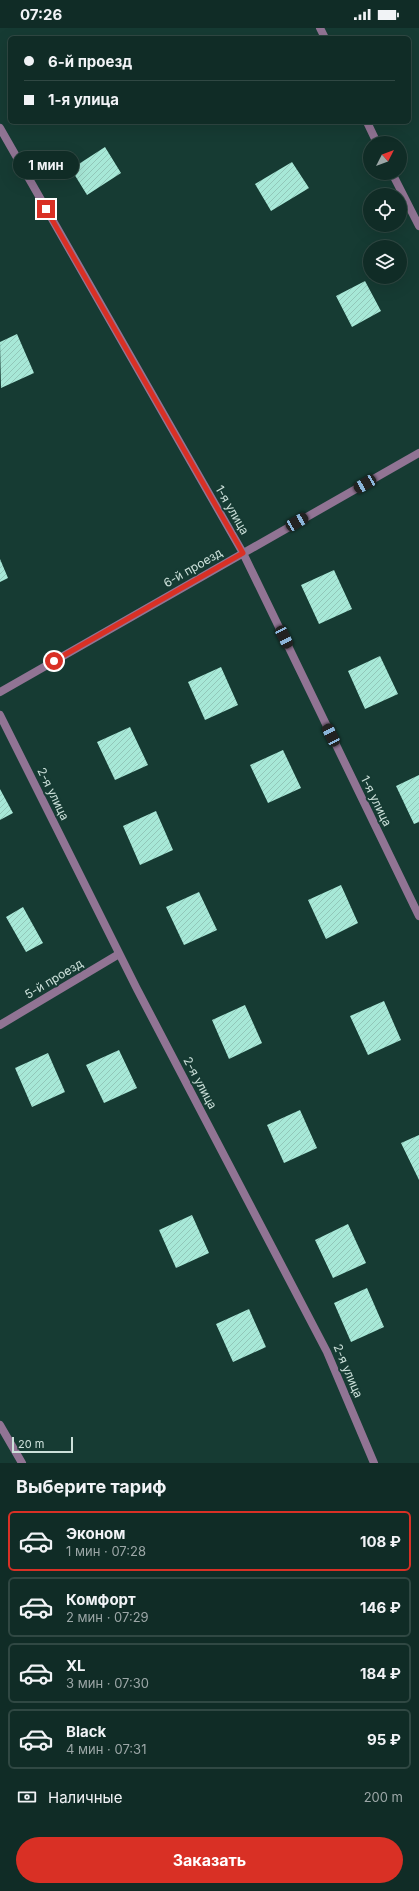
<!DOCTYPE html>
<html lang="ru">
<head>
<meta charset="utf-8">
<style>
	:root { --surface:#102c26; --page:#19342e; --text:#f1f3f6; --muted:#9ca7a7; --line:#304843; --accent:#d93025 }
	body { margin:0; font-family:Inter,sans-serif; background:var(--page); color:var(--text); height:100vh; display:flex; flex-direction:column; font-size:15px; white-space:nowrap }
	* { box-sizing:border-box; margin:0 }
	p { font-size:13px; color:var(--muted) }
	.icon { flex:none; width:22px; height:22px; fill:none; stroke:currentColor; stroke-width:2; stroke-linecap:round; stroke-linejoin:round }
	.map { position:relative; height:1435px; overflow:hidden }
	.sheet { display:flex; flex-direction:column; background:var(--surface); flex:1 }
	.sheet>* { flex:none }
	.top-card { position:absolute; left:8px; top:8px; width:403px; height:88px; border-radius:6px; box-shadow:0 4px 16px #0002,0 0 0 1px var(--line); display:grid; align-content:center; height:88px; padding:0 16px; background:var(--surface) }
	.needle { width:26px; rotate:48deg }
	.buttons { position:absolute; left:363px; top:108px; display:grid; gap:8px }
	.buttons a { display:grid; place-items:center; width:44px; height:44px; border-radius:50%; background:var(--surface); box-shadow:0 4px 16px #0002,0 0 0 1px var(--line); font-size:20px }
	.scale { position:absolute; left:12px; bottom:10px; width:61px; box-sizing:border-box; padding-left:4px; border:2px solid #cce0da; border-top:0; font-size:11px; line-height:14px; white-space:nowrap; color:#cce0da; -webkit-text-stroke:3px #163b33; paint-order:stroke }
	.end { position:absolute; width:18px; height:18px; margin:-9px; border:5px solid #d93025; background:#fff; box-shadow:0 0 0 2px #fff }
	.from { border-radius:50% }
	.bubble { position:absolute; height:28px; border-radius:14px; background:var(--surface); box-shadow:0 4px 16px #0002,0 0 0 1px var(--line); font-size:13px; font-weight:700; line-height:28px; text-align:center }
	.car { position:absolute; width:12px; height:24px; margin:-12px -6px; border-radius:5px; box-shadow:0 0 3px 1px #0007; background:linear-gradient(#222 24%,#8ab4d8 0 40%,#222 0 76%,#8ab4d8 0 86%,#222 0) }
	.top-card b { display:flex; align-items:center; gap:14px; height:38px; font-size:15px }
	.top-card b+b { border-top:1px solid var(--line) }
	.top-card i { width:10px; height:10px; background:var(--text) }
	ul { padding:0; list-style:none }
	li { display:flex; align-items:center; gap:12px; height:60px; margin:0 8px 6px; padding:0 8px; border:2px solid var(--line); border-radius:6px }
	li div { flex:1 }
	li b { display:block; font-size:15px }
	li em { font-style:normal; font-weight:700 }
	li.current { border-color:var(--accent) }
	li>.icon { width:36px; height:36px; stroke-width:1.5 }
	h2 { padding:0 16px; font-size:18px; line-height:48px }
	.pay { display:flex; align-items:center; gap:10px; height:44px; padding:0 16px; font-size:15px }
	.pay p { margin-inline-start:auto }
	.cta { display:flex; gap:8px; margin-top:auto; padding:8px 16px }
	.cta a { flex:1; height:46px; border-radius:24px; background:var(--accent); color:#fff; font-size:16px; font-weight:700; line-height:46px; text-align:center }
	.status { display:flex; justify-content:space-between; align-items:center; height:28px; padding:0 20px; background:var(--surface); direction:ltr }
	.status svg { height:11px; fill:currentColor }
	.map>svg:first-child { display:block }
	.building { fill:url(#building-hatch) }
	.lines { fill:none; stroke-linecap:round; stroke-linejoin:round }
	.street { stroke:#917494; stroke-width:8 }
	.route { stroke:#d93025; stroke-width:5 }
	.labels { text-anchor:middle; stroke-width:4; stroke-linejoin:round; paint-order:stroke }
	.street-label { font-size:12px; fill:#cce0da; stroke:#163b33 }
</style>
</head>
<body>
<div class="status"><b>07:26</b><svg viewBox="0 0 49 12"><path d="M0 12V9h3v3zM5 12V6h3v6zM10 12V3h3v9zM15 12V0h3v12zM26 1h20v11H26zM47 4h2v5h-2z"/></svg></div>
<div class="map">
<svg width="419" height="1435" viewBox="0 0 419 1435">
	<defs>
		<pattern id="building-hatch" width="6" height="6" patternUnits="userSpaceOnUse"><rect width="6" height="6" fill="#a7e8d7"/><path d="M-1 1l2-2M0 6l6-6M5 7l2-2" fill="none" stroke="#92c7b9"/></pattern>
	</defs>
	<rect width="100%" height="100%" fill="#163b33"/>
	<path class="building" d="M105 119 121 145 87 167 71 141Z
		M292 134 309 160 271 183 255 156Z
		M365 253 381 283 352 299 336 268Z
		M17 306 34 345 1 360 0 314Z
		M0 531 8 550 0 554Z
		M334 542 352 581 319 596 301 557Z
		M380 628 398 666 365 681 348 643Z
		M221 639 238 677 205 692 188 654Z
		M130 699 148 737 115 752 97 714Z
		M283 722 301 760 268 775 250 737Z
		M419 747V794L414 796 396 758Z
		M0 761 13 785 0 792Z
		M156 783 173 822 140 837 123 798Z
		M341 857 358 895 326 911 308 872Z
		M199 864 217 902 184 917 166 879Z
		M23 879 43 915 26 924 6 889Z
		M384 973 401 1012 368 1027 350 988Z
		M245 977 262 1015 229 1031 212 992Z
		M119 1022 137 1060 104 1075 86 1037Z
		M48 1025 65 1064 32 1079 15 1040Z
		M300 1082 317 1120 284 1135 267 1097Z
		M419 1107V1152L401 1115Z
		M192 1187 209 1225 176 1240 159 1202Z
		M348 1196 366 1235 333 1250 315 1212Z
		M367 1260 384 1299 351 1314 334 1275Z
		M249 1281 266 1319 233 1334 216 1296Z"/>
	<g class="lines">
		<path class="street" d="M320 0 325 10
			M367 94 377 115
			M0 100 243 525 419 888
			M392 145 419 198
			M0 664 419 425
			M0 687 137 961 327 1324 374 1435
			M0 997 119 926
			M0 1397 22 1435"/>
	</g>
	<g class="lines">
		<path class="route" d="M46 181 243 525 54 633"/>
	</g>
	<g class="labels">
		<g class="street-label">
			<text transform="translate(232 482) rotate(60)" y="4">1-я улица</text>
			<text transform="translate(193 540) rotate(-30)" y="4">6-й проезд</text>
			<text transform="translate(53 766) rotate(64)" y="4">2-я улица</text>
			<text transform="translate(376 773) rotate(64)" y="4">1-я улица</text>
			<text transform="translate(54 951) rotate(-31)" y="4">5-й проезд</text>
			<text transform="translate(200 1055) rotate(62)" y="4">2-я улица</text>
			<text transform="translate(348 1343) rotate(67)" y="4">2-я улица</text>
		</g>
	</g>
</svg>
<div class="buttons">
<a><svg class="needle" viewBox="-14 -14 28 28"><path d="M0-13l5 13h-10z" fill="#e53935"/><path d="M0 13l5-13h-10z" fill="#9ca7a7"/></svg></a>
<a><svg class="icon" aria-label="locate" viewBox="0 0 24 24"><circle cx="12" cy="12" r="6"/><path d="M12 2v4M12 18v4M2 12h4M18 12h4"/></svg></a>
<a><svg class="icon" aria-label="layers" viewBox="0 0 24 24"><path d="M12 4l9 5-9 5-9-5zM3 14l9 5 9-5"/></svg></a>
</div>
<div class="scale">20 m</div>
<i class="end from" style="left:54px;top:633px"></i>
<i class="end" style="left:46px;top:181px"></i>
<div class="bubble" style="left:13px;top:123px;width:66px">1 мин</div>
<i class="car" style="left:365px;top:456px;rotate:240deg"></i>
<i class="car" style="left:297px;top:494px;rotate:60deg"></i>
<i class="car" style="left:284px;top:609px;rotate:154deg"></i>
<i class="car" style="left:331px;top:707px;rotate:334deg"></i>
<div class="top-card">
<b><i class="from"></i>6-й проезд</b>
<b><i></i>1-я улица</b>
</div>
</div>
<section class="sheet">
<h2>Выберите тариф</h2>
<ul>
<li class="current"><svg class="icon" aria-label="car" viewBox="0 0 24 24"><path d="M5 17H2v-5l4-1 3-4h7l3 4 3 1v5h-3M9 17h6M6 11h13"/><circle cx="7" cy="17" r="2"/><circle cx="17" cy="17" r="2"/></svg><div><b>Эконом</b><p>1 мин · 07:28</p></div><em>108 ₽</em></li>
<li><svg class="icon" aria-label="car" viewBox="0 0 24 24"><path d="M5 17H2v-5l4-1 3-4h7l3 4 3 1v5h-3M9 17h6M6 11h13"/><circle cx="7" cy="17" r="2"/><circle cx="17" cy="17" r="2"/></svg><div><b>Комфорт</b><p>2 мин · 07:29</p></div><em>146 ₽</em></li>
<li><svg class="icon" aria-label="car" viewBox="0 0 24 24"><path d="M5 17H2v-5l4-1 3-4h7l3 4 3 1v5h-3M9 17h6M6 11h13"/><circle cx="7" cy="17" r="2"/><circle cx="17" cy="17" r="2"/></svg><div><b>XL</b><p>3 мин · 07:30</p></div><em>184 ₽</em></li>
<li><svg class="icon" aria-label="car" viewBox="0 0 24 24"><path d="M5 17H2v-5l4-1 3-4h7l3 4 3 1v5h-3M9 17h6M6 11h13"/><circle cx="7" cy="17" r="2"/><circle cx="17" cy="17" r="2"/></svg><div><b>Black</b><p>4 мин · 07:31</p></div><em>95 ₽</em></li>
</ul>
<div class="pay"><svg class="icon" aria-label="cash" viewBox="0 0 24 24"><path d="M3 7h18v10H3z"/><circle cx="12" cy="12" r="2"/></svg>Наличные<p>200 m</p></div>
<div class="cta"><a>Заказать</a></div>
</section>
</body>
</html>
